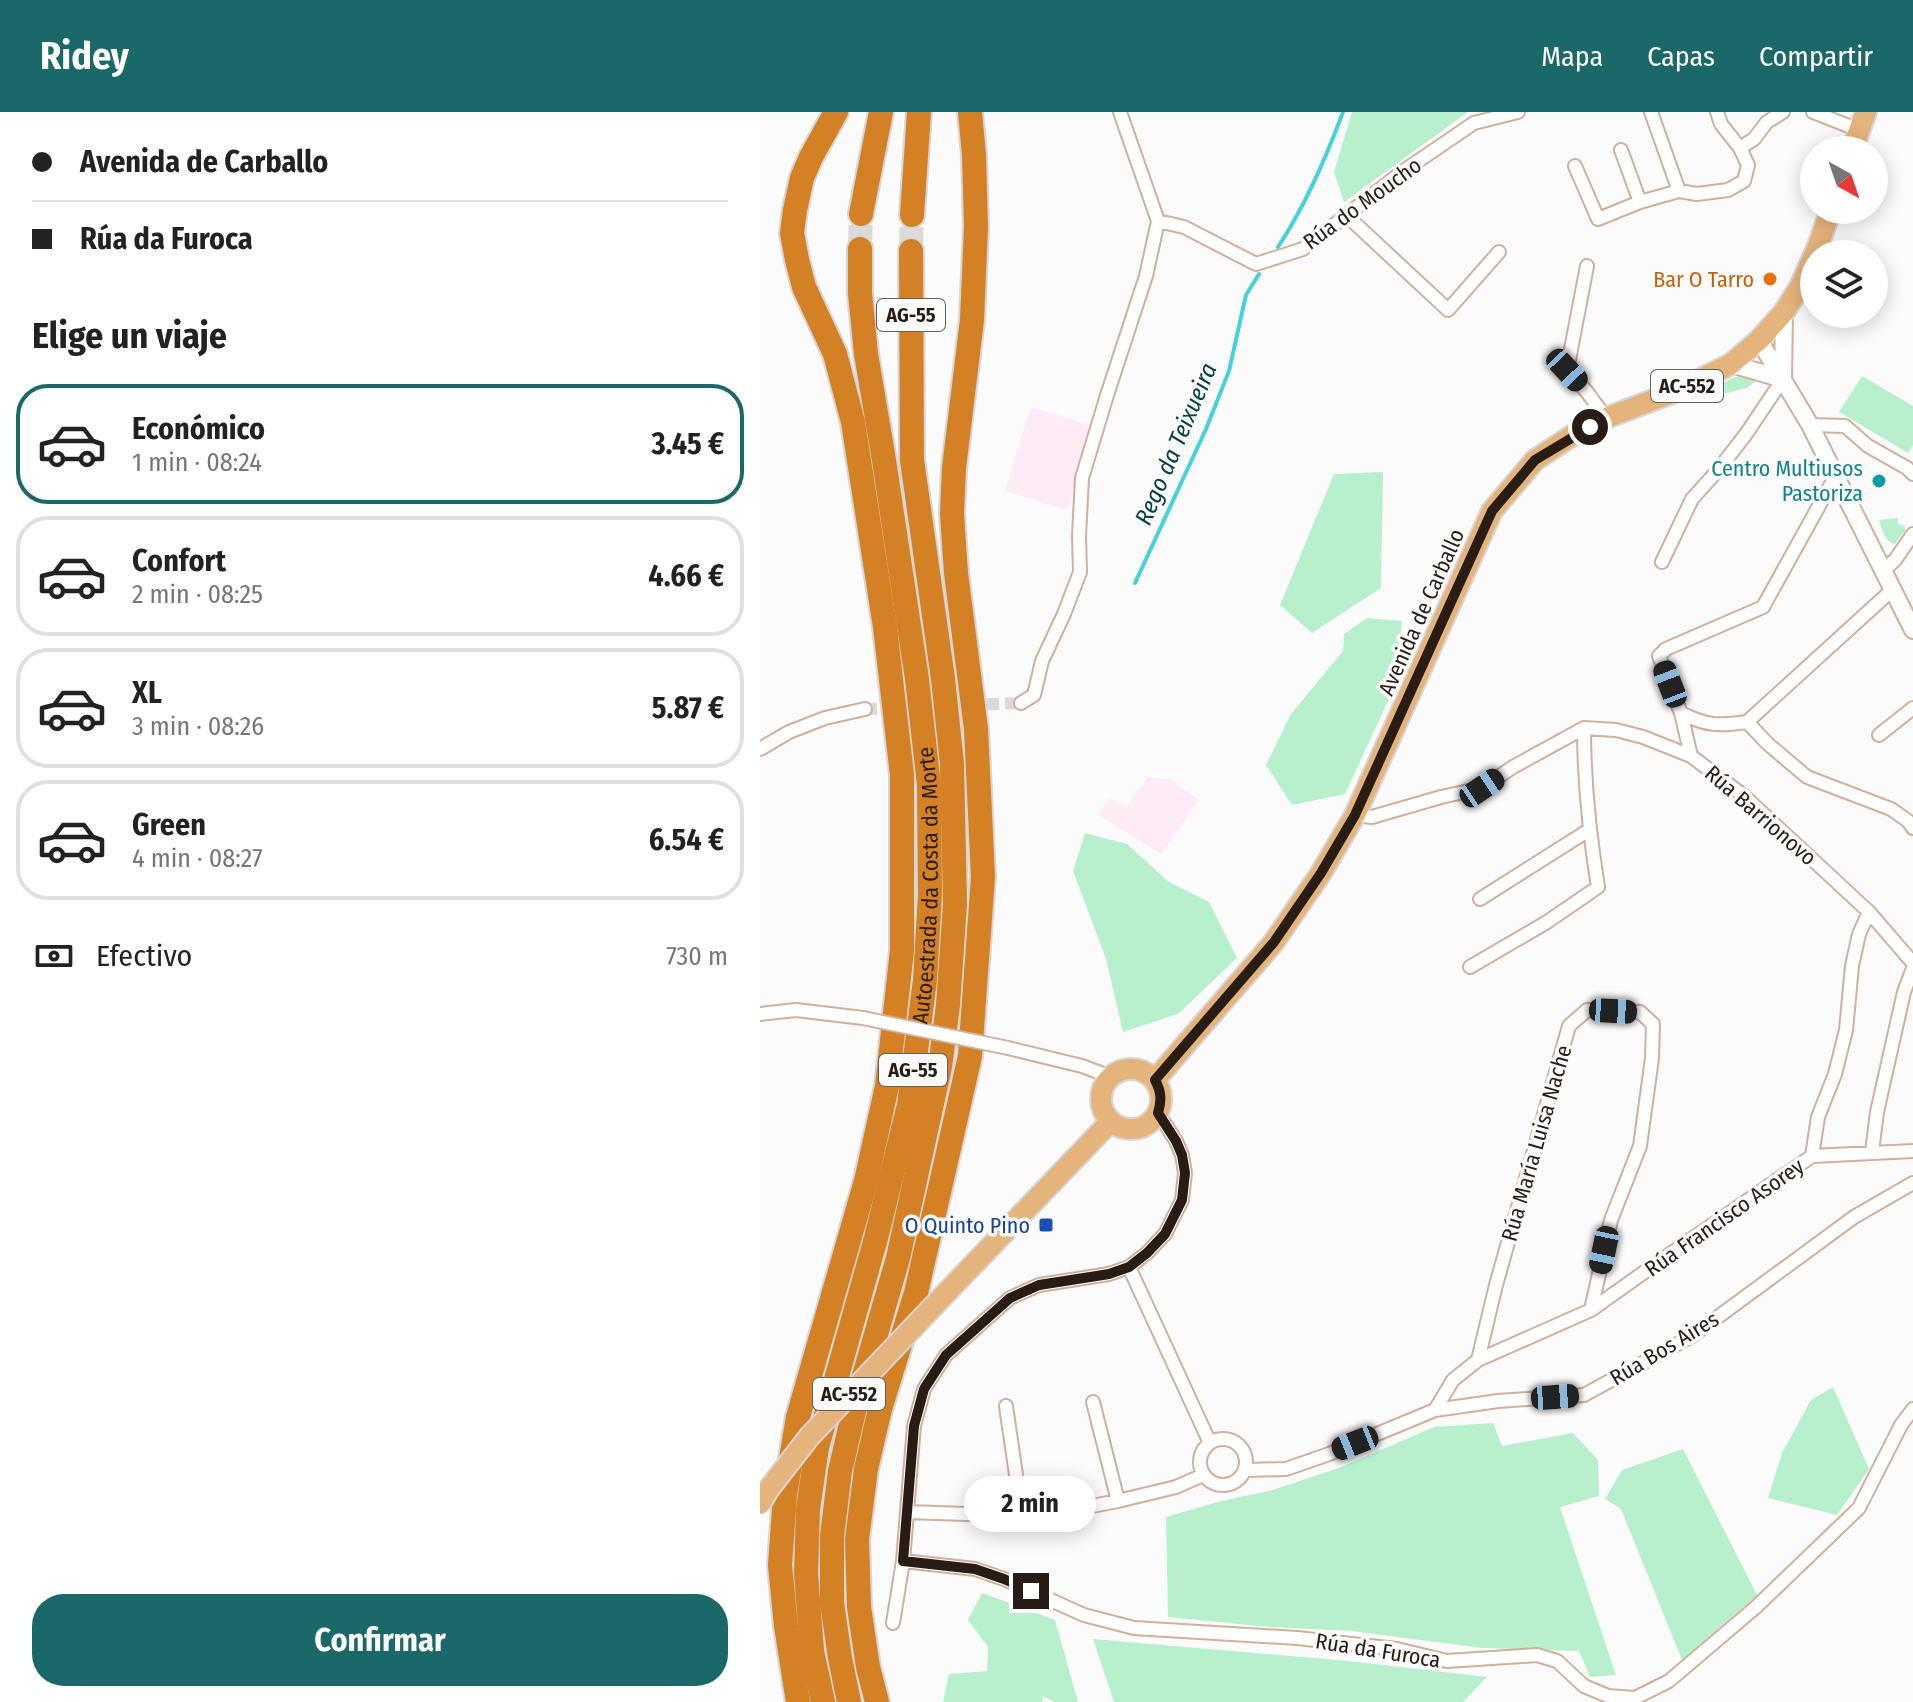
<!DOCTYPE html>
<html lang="es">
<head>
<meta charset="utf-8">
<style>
	:root { --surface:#fff; --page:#f2f2f2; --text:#222; --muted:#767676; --line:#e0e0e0; --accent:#1b6868 }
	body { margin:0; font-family:"Fira Sans Condensed",sans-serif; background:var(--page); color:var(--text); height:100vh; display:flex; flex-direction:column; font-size:30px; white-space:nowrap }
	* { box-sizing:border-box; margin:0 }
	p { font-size:26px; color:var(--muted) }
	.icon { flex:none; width:44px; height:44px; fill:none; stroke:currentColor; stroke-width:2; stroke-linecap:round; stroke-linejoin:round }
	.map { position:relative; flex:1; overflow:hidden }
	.sheet { display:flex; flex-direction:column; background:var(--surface); width:760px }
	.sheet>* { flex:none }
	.hud { display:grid; align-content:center; height:176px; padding:0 32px; background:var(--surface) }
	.needle { width:52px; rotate:140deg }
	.controls { position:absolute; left:1040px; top:24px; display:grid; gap:16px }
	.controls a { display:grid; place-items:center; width:88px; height:88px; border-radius:50%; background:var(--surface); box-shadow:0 4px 20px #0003; font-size:40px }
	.end { position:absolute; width:36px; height:36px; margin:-18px; border:10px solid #281c14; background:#fff; box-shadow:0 0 0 4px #fff }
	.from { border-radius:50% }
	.bubble { position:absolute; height:56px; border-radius:28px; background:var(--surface); box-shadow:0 4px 20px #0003; font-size:26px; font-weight:700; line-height:56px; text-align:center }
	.car { position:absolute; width:24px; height:48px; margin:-24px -12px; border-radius:10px; box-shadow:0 0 6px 2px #0007; background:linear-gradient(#222 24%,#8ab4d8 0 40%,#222 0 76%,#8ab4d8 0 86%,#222 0) }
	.hud b { display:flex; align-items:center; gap:28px; height:76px; font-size:30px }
	.hud b+b { border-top:2px solid var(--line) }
	.hud i { width:20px; height:20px; background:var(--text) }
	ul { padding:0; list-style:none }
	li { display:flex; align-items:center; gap:24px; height:120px; margin:0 16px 12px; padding:0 16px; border:4px solid var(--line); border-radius:32px }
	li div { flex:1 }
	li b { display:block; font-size:30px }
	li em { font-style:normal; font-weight:700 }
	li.current { border-color:var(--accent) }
	li>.icon { width:72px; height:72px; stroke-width:1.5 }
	h2 { padding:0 32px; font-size:36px; line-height:96px }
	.pay { display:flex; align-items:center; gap:20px; height:88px; padding:0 32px; font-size:30px }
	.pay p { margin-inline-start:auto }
	.cta { display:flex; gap:16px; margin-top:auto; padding:16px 32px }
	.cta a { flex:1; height:92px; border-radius:32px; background:var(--accent); color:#fff; font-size:32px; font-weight:700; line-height:92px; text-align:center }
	header { display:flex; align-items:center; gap:48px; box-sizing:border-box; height:112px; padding:0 40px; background:var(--accent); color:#fff }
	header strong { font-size:38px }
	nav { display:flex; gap:44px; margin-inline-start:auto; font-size:28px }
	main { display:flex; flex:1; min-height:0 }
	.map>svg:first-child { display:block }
	.industrial { fill:#fdebf6 }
	.green { fill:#b8f0cd }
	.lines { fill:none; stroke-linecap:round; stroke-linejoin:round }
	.stream { stroke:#45d2df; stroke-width:4 }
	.minor-tunnel { stroke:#dbdad8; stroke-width:12; stroke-dasharray:12 6; stroke-linecap:butt }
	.motorway-tunnel { stroke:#dbdad8; stroke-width:24; stroke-dasharray:24 12; stroke-linecap:butt }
	.minor-casing { stroke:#d1b09b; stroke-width:16 }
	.tertiary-casing { stroke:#d1b09b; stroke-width:20 }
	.primary-casing { stroke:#d8d6d5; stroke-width:24 }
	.motorway-casing { stroke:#d8d6d5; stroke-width:28 }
	.minor { stroke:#fff; stroke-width:12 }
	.tertiary { stroke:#fff; stroke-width:16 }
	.primary { stroke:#e5b37c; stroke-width:20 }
	.motorway { stroke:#d48024; stroke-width:24 }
	.minor-bridge-casing { stroke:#d1b09b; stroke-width:16; stroke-linecap:butt }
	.primary-bridge-casing { stroke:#d8d6d5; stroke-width:24; stroke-linecap:butt }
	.minor-bridge { stroke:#fff; stroke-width:12 }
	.primary-bridge { stroke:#e5b37c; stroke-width:20 }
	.route { stroke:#281c14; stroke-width:10 }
	.food-dot { fill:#e8710a; stroke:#fbfbfb; stroke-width:3 }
	.culture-dot { fill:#0f9aa8; stroke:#fbfbfb; stroke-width:3 }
	.transit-dot { fill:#1a4fb4; stroke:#fbfbfb; stroke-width:3 }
	.labels { text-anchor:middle; stroke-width:7; stroke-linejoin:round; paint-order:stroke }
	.shield { fill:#fbfbfb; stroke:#675f59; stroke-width:2 }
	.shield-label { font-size:20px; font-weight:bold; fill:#281c14 }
	.street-label { font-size:22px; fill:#281c14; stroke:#fbfbfb }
	.food-label { font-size:22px; fill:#c56008; stroke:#fbfbfb; text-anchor:end }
	.culture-label { font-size:22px; fill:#0d838f; stroke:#fbfbfb; text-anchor:end }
	.transit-label { font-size:22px; fill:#164399; stroke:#fbfbfb; text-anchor:end }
	.water-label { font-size:24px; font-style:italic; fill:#004046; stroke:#fbfbfb }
</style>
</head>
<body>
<header>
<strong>Ridey</strong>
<nav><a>Mapa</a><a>Capas</a><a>Compartir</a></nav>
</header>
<main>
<section class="sheet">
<div class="hud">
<b><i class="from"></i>Avenida de Carballo</b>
<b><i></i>Rúa da Furoca</b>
</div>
<h2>Elige un viaje</h2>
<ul>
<li class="current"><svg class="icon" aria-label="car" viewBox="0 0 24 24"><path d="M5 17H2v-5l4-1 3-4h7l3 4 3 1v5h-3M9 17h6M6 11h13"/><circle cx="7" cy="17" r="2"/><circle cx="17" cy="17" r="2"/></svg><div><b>Económico</b><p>1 min · 08:24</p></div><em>3.45 €</em></li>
<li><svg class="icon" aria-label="car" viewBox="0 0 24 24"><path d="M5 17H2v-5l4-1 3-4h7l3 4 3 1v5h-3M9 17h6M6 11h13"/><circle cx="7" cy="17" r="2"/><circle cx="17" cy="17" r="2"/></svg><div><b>Confort</b><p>2 min · 08:25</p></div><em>4.66 €</em></li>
<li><svg class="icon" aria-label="car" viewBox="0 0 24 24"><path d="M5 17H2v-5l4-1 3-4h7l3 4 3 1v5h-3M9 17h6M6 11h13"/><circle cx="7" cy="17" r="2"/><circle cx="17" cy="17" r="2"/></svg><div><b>XL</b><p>3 min · 08:26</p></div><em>5.87 €</em></li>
<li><svg class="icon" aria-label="car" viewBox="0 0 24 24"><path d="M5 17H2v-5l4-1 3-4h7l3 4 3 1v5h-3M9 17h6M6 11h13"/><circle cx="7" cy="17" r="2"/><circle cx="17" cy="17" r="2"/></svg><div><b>Green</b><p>4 min · 08:27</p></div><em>6.54 €</em></li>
</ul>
<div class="pay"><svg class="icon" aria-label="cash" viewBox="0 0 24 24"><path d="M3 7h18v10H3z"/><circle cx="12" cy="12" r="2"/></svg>Efectivo<p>730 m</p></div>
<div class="cta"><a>Confirmar</a></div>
</section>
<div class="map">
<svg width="1153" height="1590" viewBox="0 0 1153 1590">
	<rect width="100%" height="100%" fill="#fbfbfb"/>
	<path class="industrial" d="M271 295 333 314 307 398 245 379Z
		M388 665 411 668 439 688 401 742 339 703 350 686 367 695Z"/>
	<path class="green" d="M592 0H708L584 90 574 60Z
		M990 261 998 267 987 276 944 287 939 285 972 266Z
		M1102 264 1153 294V333L1148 341 1079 300Z
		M623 360 621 476 552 521 520 493 574 362Z
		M1138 406V412L1145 414V419L1135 432C1125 430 1122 417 1119 408Z
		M607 506 642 509 636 572 585 682 532 693 506 653 531 602 583 539 584 522Z
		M325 721 367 732 409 770 449 790 477 846 418 902 363 920 346 847 313 759Z
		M1073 1275 1109 1357 1077 1403 1008 1386 1022 1341 1051 1288Z
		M733 1311 742 1334 813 1321 838 1348 839 1384 800 1395 856 1563 830 1565 819 1539 722 1536 591 1519 509 1515 408 1505 406 1405 461 1389 513 1378 581 1355 674 1315Z
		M923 1337 997 1483 922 1548 861 1397 845 1387 862 1358Z
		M222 1481 295 1508 318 1590H295L283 1584 282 1590H183L189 1562 227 1559 228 1535 208 1508Z
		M333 1527 589 1549 727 1565 703 1590H354Z"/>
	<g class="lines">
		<path class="stream" d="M518 135C545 94 566 46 583 0
			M375 471 446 317 469 259 486 183 499 162"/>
		<path class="minor-tunnel" d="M209 593 261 591
			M105 597 138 596"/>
		<path class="motorway-tunnel" d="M100 137 101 102
			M151 139 152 103"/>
		<defs>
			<path id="minor" d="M891 0 919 79
				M1053 0 1099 18
				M980 36 994 27 1007 10 1023 0
				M861 38 880 90
				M815 54 838 107 880 90 919 79 937 82 968 78 984 69 988 53 980 36 961 12 957 0
				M586 103 688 198 739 140
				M398 109 424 115 496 152 543 137 642 60 714 11 758 0
				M827 154 807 258 827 280 846 306
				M1050 313 1085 314 1108 334 1147 356 1153 362
				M902 450 932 387 959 357 986 322 1023 267
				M1123 459 1135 448 1153 422
				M261 591 274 583 282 549 304 502 320 460 319 424 322 366 348 280 386 164 398 109 360 0
				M921 601C947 614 958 614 987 610L1132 478
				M987 610 1008 632 1047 665 1131 697 1148 709 1153 716
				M1119 623 1153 596
				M0 637 29 620 65 606 105 597
				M931 644 921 601 899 544 906 537 1003 495 1075 365
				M595 703 612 705 681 685 722 676 753 655 824 616 856 618 883 625 931 644 984 684 1109 800 1153 851
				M720 787 829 718
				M710 855 787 810 838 775C829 719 824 672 824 616
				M0 902 36 898 103 906
				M248 936 322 954 351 965
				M1112 1040 1117 1000 1144 880 1153 856
				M1052 1044 1058 1005 1075 962 1086 918 1092 854 1099 822 1109 800
				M369 1155 450 1331
				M718 1248 736 1173 809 914 827 898 880 900 893 912 892 946 880 1034 851 1108 831 1198
				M333 1290 358 1389
				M246 1294 262 1404
				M675 1298 693 1268 718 1248 831 1198 897 1151 1052 1044 1153 1039
				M440 1350a23 23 0 1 1 46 0a23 23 0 1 1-46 0Z
				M485 1358 526 1357 569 1342 675 1298 738 1289 824 1283 932 1224 1094 1105 1153 1071
				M147 1400 262 1404 290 1402 358 1389 416 1375 443 1363
				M143 1449 215 1457 244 1467 324 1503 374 1516 537 1526 637 1537 687 1549 777 1543 797 1549 824 1574 848 1584 875 1586 909 1569 996 1495 1099 1396 1141 1313 1153 1297
				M133 1511 143 1449 154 1314 164 1277 186 1243 250 1186 279 1173 349 1162 369 1155 387 1141 405 1122 422 1088 425 1061 422 1043 416 1029 398 1001"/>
			<path id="tertiary" d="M999 228 1050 313 1153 518
				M971 252 1023 267
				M1023 267 1024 200"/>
			<path id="primary" d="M1092 38 1106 0
				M1055 142 1071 98
				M341 987a30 30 0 1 1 60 0a30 30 0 1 1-60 0Z
				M395 968 514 830 561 761 595 703 732 399 775 348 813 323 846 306 917 279 971 252 999 228 1024 200 1041 173 1054 143
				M188 1179 351 1009"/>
			<g id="motorway">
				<path d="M101 102 121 0"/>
				<path d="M152 103 159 0"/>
				<path d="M38 1590 26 1514 20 1453 25 1383 38 1305 106 1069 127 974 142 838V663L125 515 93 310 75 242 44 175 37 148 32 121 35 98 42 66 51 45 76 0"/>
				<path id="s1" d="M63 1590 52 1539 46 1462 48 1397 57 1335 116 1126 149 993 165 868 170 782 169 673 157 567 123 342 106 242 100 181V137"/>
				<path d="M89 1590 80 1546 72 1491V1424L80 1359 95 1295 138 1146 180 955 188 893 195 792 192 652 183 567 152 348 151 139"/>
				<path d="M117 1590 108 1555 99 1495 97 1427 106 1357 120 1297 156 1181 210 944 223 765 216 617 196 461 192 402 194 356 212 208 216 115 214 43 210 0"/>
			</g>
		</defs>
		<use href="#minor" class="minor-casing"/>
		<use href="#tertiary" class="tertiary-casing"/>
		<use href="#primary" class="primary-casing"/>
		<use href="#motorway" class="motorway-casing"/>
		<use href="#minor" class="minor"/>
		<use href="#tertiary" class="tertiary"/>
		<use href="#primary" class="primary"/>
		<use href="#motorway" class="motorway"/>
		<defs>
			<path id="minor-bridge" d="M103 906 248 936"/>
			<path id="primary-bridge" d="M0 1392 8 1378 49 1325 188 1179"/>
		</defs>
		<use href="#minor-bridge" class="minor-bridge-casing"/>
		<use href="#primary-bridge" class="primary-bridge-casing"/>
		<use href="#minor-bridge" class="minor-bridge"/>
		<use href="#primary-bridge" class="primary-bridge"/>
	</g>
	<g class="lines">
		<path class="route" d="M271 1479 244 1467 215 1457 143 1449 154 1314 164 1277 186 1243 250 1186 279 1173 349 1162 369 1155 387 1141 405 1122 422 1088 425 1061 422 1043 416 1029 398 1001C402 988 401 979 395 968L514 830 561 761 595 703 732 399 775 348 830 315"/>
	</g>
	<circle class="food-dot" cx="1010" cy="167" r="8"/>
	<circle class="culture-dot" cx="1119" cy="369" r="8"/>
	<rect class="transit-dot" x="278" y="1105" width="16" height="16" rx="4"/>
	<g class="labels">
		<g class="shield">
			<rect x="117" y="187" width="68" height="32" rx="6"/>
			<rect x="891" y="258" width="72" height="32" rx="6"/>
			<rect x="119" y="942" width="68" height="32" rx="6"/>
			<rect x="53" y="1266" width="72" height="32" rx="6"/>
		</g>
		<g class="shield-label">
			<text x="151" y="210">AG-55</text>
			<text x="927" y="281">AC-552</text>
			<text x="153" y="965">AG-55</text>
			<text x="89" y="1289">AC-552</text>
		</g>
		<g class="street-label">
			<text transform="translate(602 91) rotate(-36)" y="8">Rúa do Moucho</text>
			<text transform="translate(661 500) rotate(-66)" y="8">Avenida de Carballo</text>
			<text transform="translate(1001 703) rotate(41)" y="8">Rúa Barrionovo</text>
			<text dy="8" stroke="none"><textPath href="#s1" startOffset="832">Autoestrada da Costa da Morte</textPath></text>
			<text transform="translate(776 1031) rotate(-74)" y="8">Rúa María Luisa Nache</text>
			<text transform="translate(964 1105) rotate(-35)" y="8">Rúa Francisco Asorey</text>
			<text transform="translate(904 1236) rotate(-31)" y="8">Rúa Bos Aires</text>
			<text transform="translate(618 1538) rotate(9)" y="8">Rúa da Furoca</text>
		</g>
		<g class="food-label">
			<text x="994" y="175">Bar O Tarro</text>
		</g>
		<g class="culture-label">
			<text x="1103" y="364">Centro Multiusos<tspan x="1103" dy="25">Pastoriza</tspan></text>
		</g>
		<g class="transit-label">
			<text x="270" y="1121">O Quinto Pino</text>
		</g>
		<g class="water-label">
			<text transform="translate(416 332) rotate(-67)" y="8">Rego da Teixueira</text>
		</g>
	</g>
</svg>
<div class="controls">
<a><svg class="needle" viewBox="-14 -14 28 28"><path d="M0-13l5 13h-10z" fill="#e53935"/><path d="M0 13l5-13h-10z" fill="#767676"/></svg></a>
<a><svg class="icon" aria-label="layers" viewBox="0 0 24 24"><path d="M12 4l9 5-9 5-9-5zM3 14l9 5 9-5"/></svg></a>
</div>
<i class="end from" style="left:830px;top:315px"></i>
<i class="end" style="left:271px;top:1479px"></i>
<div class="bubble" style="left:204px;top:1364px;width:132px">2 min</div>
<i class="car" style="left:807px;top:258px;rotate:137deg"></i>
<i class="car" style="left:910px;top:572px;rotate:339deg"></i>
<i class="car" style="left:722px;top:676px;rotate:56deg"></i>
<i class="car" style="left:853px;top:899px;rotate:93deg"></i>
<i class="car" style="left:844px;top:1138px;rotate:192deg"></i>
<i class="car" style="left:795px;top:1285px;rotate:86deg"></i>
<i class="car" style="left:595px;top:1331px;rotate:248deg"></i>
</div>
</main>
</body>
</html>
